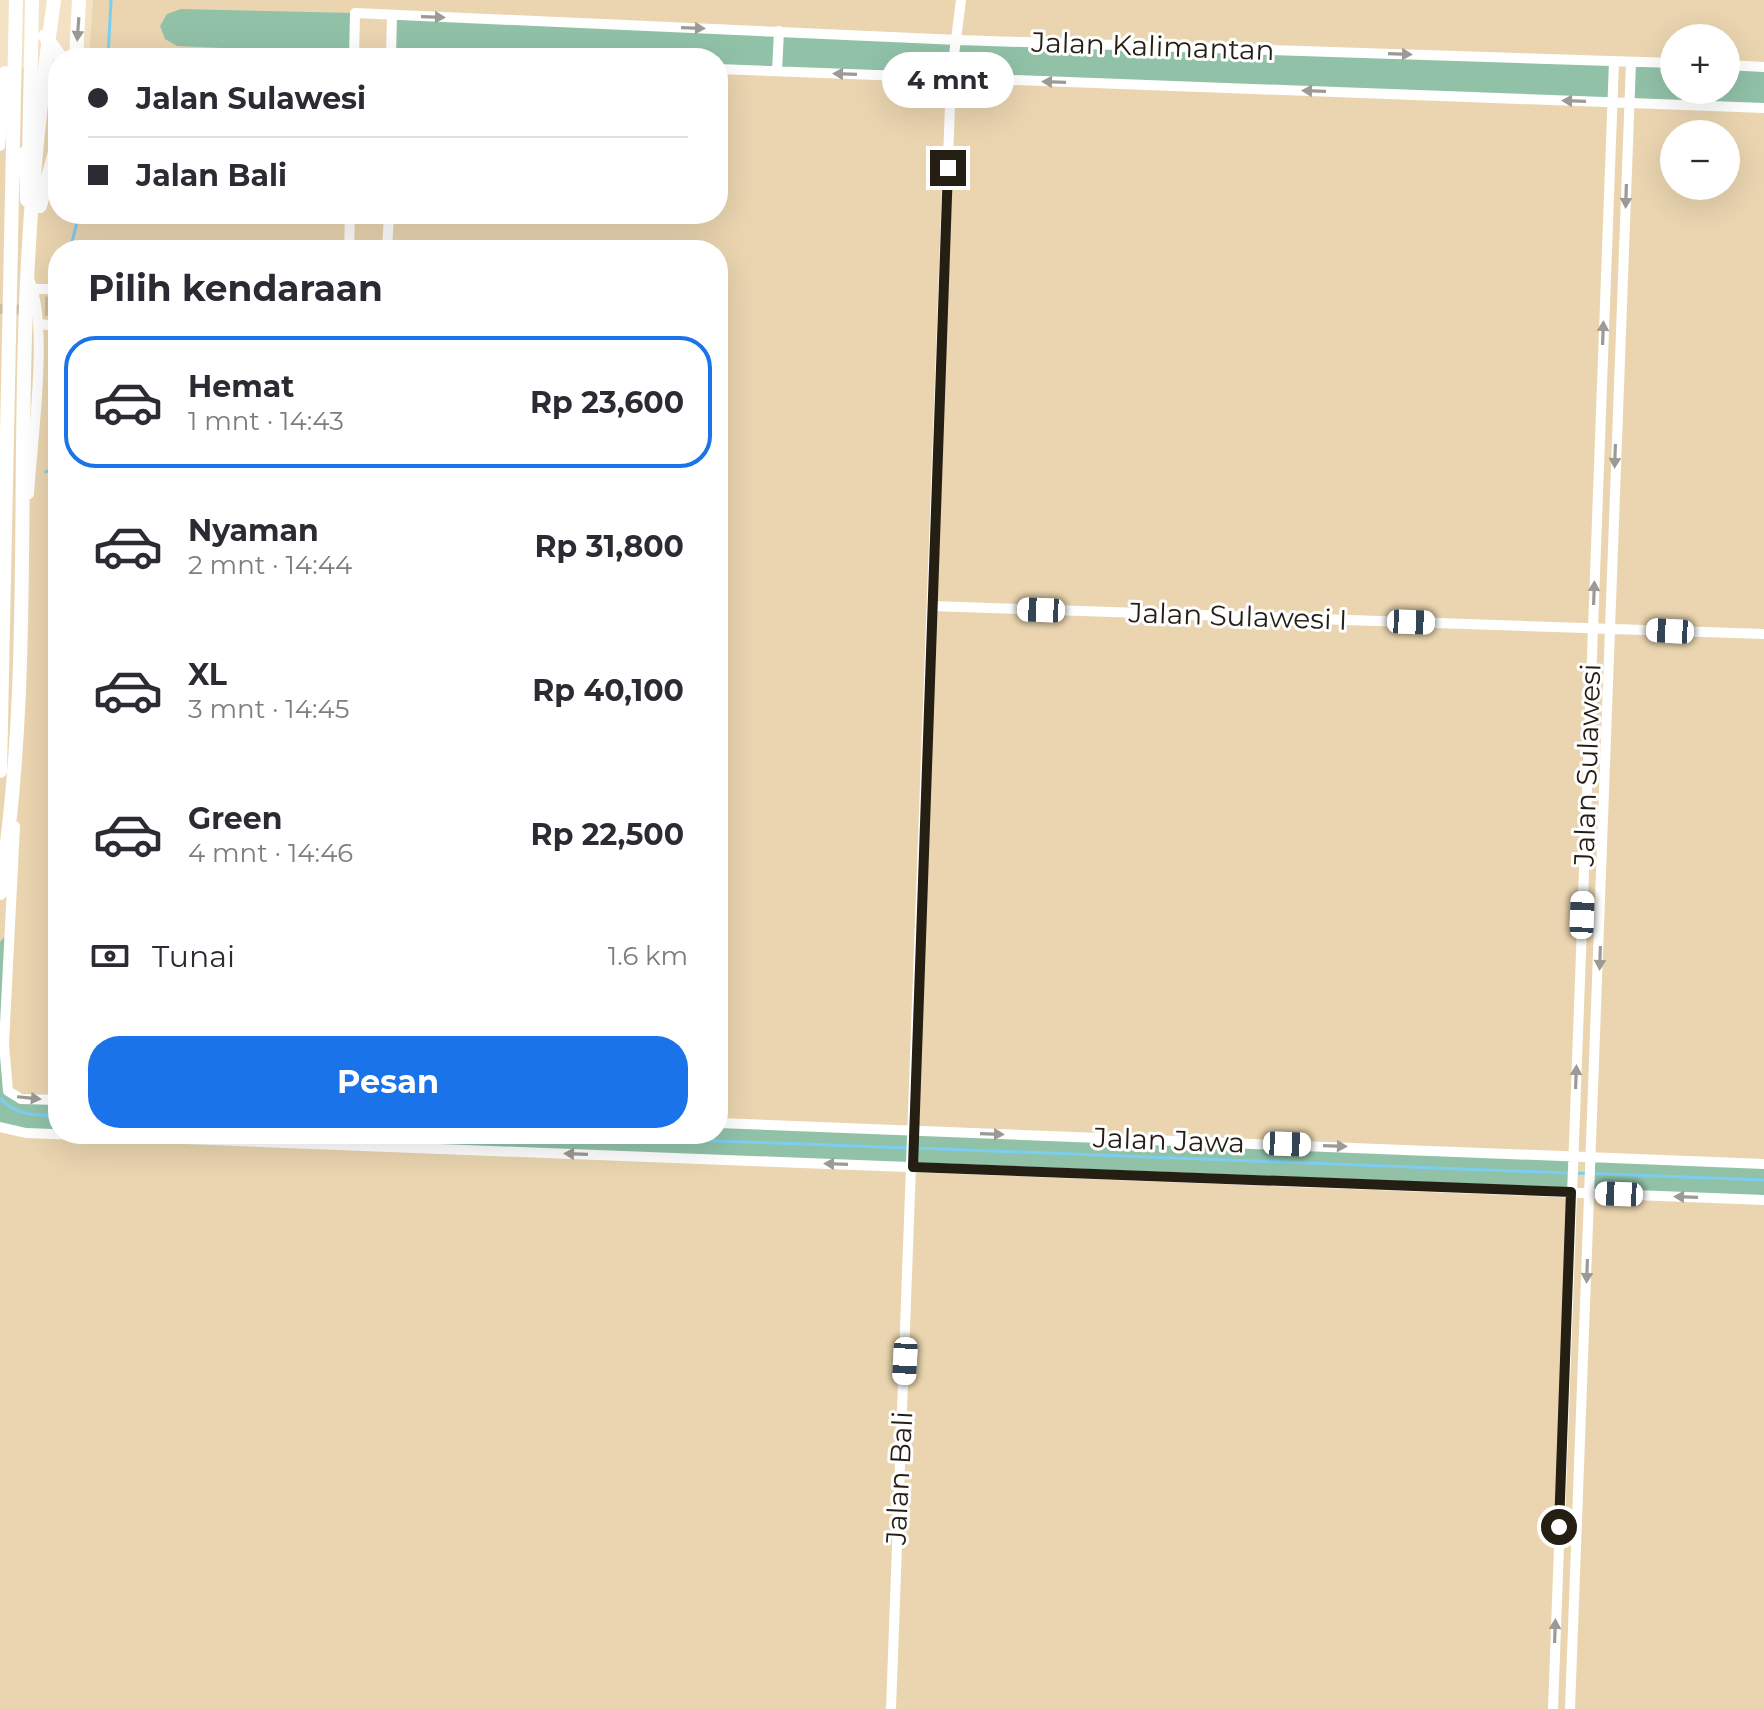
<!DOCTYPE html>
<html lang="id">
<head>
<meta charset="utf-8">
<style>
	:root { --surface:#fff; --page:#f2f2f3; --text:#2b2b33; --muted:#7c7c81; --line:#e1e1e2; --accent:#1a73e8 }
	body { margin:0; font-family:Montserrat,sans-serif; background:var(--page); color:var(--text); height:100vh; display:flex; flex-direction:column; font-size:30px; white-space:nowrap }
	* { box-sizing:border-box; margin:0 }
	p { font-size:26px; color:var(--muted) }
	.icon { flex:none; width:44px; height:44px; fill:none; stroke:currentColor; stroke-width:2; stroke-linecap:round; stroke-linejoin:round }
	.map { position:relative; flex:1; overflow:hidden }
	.sheet { position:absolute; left:48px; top:240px; width:680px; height:904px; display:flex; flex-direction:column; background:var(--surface); border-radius:32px; box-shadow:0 8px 32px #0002 }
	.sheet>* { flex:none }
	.guide { position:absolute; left:48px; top:48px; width:680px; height:176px; border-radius:32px; box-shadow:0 8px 32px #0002; display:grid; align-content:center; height:176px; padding:0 40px; background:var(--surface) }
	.tools { position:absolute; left:1660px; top:24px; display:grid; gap:16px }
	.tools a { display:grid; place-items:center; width:80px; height:80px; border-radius:50%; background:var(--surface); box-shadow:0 8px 32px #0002; font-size:40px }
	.end { position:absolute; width:36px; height:36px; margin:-18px; border:10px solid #241e13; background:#fff; box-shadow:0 0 0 4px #fff }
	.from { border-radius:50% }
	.bubble { position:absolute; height:56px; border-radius:28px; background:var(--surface); box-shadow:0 8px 32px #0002; font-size:26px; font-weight:700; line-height:56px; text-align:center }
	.car { position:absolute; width:24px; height:48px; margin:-24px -12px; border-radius:10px; box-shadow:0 0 6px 2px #0007; background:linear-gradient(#fff 24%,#345 0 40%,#fff 0 76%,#345 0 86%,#fff 0) }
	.guide b { display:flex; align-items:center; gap:28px; height:76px; font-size:30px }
	.guide b+b { border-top:2px solid var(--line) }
	.guide i { width:20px; height:20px; background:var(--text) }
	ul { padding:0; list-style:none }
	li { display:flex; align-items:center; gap:24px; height:132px; margin:0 16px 12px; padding:0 24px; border:4px solid transparent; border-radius:32px }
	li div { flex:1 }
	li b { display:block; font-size:30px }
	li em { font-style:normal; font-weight:700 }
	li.current { border-color:var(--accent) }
	li>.icon { width:72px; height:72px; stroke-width:1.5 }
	h2 { padding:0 40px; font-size:36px; line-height:96px }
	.pay { display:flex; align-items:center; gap:20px; height:88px; padding:0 40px; font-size:30px }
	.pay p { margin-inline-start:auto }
	.primary-button { display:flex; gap:16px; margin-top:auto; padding:16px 40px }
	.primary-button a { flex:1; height:92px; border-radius:32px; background:var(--accent); color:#fff; font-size:32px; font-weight:700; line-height:92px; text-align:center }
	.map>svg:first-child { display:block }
	.built { fill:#ead5b0; fill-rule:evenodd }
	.green { fill:#91c2a8 }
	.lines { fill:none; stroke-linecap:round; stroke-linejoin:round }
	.stream { stroke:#7ccef0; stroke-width:3 }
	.minor-tunnel { stroke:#cabca1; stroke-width:10; stroke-dasharray:10 5; stroke-linecap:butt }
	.minor { stroke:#fff; stroke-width:10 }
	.highway { stroke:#fff; stroke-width:14 }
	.oneway { fill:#9c9a95 }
	.route { stroke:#241e13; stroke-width:10 }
	.labels { text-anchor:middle; stroke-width:6; stroke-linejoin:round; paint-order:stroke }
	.street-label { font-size:28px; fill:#241e13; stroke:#fff }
</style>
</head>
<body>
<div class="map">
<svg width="1764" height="1709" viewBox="0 0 1764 1709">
	<rect width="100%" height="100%" fill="#f3e3c4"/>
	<path class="built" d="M93 0H1764V1709H0V67L58 69V214H718V58H89ZM1674 38H1726V90H1674ZM1674 134H1726V186H1674ZM58 250H718V1134H58Z"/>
	<path class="green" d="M181 9 355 13 354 54 177 46 165 39 160 26 167 14Z
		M392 15 1614 61 1612 102 718 69V58L391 56Z
		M1631 62 1674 63V90H1726V65L1764 67V108L1630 103Z
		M11 929 4 1044 6 1086 21 1099 58 1100V1134H718V1123L1573 1155 1571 1192 26 1133 0 1127V942Z
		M1592 1156 1764 1164V1200L1590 1193Z"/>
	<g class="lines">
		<path class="stream" d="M108 58 111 0
			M70 250 79 214
			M46 472 58 465
			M0 1098C17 1116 34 1115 58 1116
			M530 1134 909 1148
			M916 1148 1568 1173
			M1576 1173 1764 1180"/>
		<path class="minor-tunnel" d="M30 301 58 302
			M0 309 58 311"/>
		<path class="minor" d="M354 54 447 58
			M354 58 355 13 958 40 1674 63
			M391 58 392 15
			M1726 65 1764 67
			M718 69 1764 108
			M777 71 779 31
			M0 146 2 125
			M349 250 350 214
			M387 250 389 214
			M28 277C50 320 32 441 29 494
			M35 289H58
			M38 324 58 326
			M932 606 1764 634
			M15 826 4 1044 8 1091 21 1099 58 1100
			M718 1123 1764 1164
			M0 1127 26 1133 1764 1200
			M891 1709 951 78 961 0
			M1553 1709 1614 61
			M1570 1709 1631 62"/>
		<path class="highway" d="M45 36 61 58
			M76 58 79 0
			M2 125 5 73
			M26 152 27 200
			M29 160 32 0
			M40 206 58 141
			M0 771 16 0
			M0 893C32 692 17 486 27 283 31 189 41 93 54 0"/>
	</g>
	<defs><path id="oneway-solid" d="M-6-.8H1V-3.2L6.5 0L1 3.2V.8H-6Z" transform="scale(2)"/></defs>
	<g class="oneway">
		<use href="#oneway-solid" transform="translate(433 17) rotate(2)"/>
		<use href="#oneway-solid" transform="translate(693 28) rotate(2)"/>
		<use href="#oneway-solid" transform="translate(78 29) rotate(94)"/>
		<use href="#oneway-solid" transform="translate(1400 54) rotate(2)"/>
		<use href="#oneway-solid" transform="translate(845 74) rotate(-178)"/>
		<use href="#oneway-solid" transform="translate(1054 82) rotate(-178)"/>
		<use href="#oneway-solid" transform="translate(1314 91) rotate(-178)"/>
		<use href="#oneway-solid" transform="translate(1574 101) rotate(-178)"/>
		<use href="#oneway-solid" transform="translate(1626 196) rotate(92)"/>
		<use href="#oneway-solid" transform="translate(1603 333) rotate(-88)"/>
		<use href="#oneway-solid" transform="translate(1615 456) rotate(92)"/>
		<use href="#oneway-solid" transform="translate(1594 593) rotate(-88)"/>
		<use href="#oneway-solid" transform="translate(1600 958) rotate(92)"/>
		<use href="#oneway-solid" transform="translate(1576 1077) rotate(-88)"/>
		<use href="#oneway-solid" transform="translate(29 1098) rotate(6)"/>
		<use href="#oneway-solid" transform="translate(992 1134) rotate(2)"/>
		<use href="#oneway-solid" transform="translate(1335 1146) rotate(2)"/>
		<use href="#oneway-solid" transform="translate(576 1154) rotate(-178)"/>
		<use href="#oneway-solid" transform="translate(836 1164) rotate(-178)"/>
		<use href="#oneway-solid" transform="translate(1686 1197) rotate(-178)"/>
		<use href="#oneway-solid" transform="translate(1587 1271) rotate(92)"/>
		<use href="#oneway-solid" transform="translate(1555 1631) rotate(-88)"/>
	</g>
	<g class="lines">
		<path class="route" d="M948 168 913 1167 1571 1192 1559 1527"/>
	</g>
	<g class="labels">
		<g class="street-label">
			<text transform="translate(1153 46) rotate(2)" y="10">Jalan Kalimantan</text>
			<text transform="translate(1238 616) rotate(2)" y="10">Jalan Sulawesi I</text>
			<text transform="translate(1587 765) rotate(-88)" y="10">Jalan Sulawesi</text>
			<text transform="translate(1169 1140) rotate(2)" y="10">Jalan Jawa</text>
			<text transform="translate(899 1478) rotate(-87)" y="10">Jalan Bali</text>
		</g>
	</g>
</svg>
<div class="tools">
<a>+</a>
<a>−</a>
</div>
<i class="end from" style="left:1559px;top:1527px"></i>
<i class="end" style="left:948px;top:168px"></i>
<div class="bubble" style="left:882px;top:52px;width:132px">4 mnt</div>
<i class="car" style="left:1041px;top:610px;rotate:272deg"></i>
<i class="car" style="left:1411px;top:622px;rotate:92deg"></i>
<i class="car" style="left:1670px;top:631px;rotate:273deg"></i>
<i class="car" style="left:1582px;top:915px;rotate:2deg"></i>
<i class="car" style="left:1287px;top:1144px;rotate:92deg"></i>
<i class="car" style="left:1619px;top:1194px;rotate:272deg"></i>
<i class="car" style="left:905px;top:1361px;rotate:183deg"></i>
<div class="guide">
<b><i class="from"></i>Jalan Sulawesi</b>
<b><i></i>Jalan Bali</b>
</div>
<section class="sheet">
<h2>Pilih kendaraan</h2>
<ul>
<li class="current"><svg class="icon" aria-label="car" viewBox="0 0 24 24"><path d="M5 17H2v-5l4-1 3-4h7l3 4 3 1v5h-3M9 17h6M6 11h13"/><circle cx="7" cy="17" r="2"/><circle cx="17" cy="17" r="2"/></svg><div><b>Hemat</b><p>1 mnt · 14:43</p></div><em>Rp 23,600</em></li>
<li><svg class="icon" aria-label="car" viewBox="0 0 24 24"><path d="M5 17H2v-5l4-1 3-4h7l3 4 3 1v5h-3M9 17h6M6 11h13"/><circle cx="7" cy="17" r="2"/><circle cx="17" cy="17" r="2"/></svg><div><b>Nyaman</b><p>2 mnt · 14:44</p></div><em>Rp 31,800</em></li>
<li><svg class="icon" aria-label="car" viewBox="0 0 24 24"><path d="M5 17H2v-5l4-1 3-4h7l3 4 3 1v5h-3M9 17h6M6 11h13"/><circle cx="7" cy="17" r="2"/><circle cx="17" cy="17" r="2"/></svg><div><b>XL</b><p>3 mnt · 14:45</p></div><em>Rp 40,100</em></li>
<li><svg class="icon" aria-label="car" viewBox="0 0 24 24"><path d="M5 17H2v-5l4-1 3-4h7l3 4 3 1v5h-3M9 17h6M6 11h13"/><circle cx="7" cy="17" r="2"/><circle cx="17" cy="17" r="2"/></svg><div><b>Green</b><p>4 mnt · 14:46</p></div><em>Rp 22,500</em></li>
</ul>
<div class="pay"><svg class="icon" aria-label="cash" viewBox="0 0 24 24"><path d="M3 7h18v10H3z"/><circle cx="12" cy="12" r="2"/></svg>Tunai<p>1.6 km</p></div>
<div class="primary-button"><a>Pesan</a></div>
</section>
</div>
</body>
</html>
